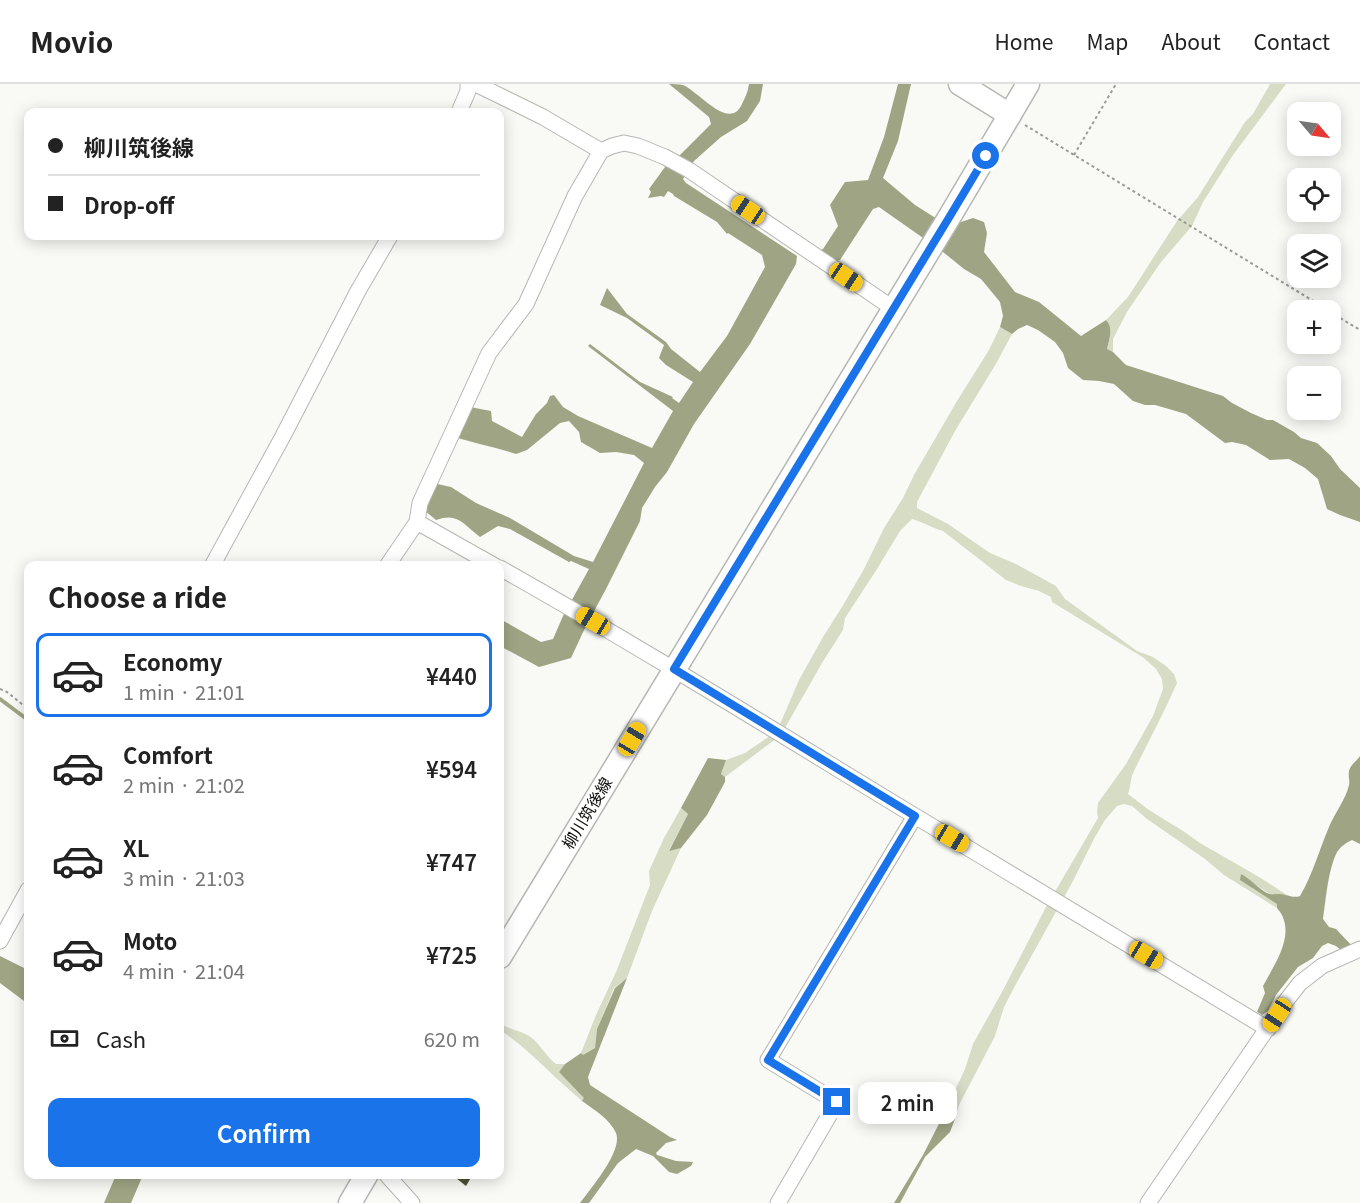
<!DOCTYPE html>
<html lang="en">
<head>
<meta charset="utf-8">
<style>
	:root { --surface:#fff; --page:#f2f2f2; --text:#222; --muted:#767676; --line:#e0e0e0; --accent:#1a73e8 }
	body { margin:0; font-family:Georgia,"Noto Sans JP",serif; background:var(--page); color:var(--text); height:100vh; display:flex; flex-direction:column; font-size:22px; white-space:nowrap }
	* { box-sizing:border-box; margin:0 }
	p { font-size:20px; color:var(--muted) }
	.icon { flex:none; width:33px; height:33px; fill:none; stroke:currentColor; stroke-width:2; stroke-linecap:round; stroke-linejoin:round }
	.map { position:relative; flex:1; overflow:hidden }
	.details { position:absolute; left:24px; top:477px; width:480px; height:618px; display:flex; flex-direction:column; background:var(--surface); border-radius:12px; box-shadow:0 3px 15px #0003 }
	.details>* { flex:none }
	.banner { position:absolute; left:24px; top:24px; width:480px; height:132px; border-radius:12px; box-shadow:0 3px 15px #0003; display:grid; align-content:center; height:132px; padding:0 24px; background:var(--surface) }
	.needle { width:39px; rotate:119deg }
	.fabs { position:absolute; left:1287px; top:18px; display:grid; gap:12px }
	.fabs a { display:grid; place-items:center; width:54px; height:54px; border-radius:12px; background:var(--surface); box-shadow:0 3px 15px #0003; font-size:30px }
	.end { position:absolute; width:27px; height:27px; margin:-14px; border:8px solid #1a73e8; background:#fff; box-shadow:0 0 0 3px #fff }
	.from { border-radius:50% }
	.bubble { position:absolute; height:42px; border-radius:12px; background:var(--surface); box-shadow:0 3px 15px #0003; font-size:20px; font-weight:600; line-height:42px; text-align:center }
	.car { position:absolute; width:18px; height:36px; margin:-18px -9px; border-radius:8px; box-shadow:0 0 4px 2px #0007; background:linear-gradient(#f5c518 24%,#345 0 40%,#f5c518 0 76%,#345 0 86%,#f5c518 0) }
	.banner b { display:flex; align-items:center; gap:21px; height:57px; font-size:22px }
	.banner b+b { border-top:2px solid var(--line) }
	.banner i { width:15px; height:15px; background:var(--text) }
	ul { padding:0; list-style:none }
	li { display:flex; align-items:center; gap:18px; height:84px; margin:0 12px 9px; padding:0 12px; border:3px solid transparent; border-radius:12px }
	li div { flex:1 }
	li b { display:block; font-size:22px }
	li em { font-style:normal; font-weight:600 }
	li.selected { border-color:var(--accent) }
	li>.icon { width:54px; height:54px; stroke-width:1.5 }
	h2 { padding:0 24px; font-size:27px; line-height:72px }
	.pay { display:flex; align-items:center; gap:15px; height:66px; padding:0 24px; font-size:22px }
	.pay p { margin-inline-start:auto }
	.cta { display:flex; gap:12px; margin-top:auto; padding:12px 24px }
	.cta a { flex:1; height:69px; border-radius:12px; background:var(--accent); color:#fff; font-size:24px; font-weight:600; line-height:69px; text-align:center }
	header { display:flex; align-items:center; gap:36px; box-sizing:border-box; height:84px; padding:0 30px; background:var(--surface); border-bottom:2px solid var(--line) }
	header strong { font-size:28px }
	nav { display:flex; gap:33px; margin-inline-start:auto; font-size:21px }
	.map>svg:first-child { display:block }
	.green { fill:#d7dcc5 }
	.water { fill:#9fa584 }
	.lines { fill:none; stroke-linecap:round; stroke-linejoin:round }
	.stream { stroke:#9fa584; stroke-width:4 }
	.building { fill:#4c5133 }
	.street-casing { stroke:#b6b7b2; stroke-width:17 }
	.secondary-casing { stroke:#b6b7b2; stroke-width:25 }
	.path { stroke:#9b9c98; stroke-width:2; stroke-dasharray:3 3; stroke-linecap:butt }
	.street { stroke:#fff; stroke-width:15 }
	.secondary { stroke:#fff; stroke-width:22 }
	.route { stroke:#1a73e8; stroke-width:8 }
	.labels { text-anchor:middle; stroke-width:6; stroke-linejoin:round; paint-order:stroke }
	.street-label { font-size:16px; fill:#0c0c0a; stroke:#fff }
</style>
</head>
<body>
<header>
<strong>Movio</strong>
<nav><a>Home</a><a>Map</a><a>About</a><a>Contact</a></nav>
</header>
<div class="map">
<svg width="1360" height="1119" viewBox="0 0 1360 1119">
	<rect width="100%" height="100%" fill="#f9faf5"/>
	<path class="green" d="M1270 0H1286L1233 71 1203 118 1192 142 1161 178 1127 228 1113 255V268L1107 265C1109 255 1114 244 1106 236L1128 213 1177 137 1198 113 1245 38 1253 30Z
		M1000 243 1012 250 997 278 955 347 917 418V424L948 440 990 469 1016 480 1056 502 1065 515 1137 567 1153 573 1166 582 1174 590 1177 599C1164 629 1148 658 1134 687 1130 694 1131 703 1128 710L1149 726 1183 747 1200 759 1259 793 1287 811 1270 810 1251 798 1247 793 1252 804 1278 820 1277 824 1224 791 1205 775 1147 735 1132 722 1124 720 1117 722 1105 736 1095 753 1073 797 1016 900 1004 923 995 952 959 1021 955 1035 945 1028 965 985 973 960 1002 908 1046 823 1098 734 1097 728 1098 719 1126 680 1153 632 1163 605 1162 595 1156 585 1144 574 1052 518 1051 513 1039 507 1021 502 1006 496 943 447C932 444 923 438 912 435L900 447 877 485 845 534 843 546 822 579 781 651 725 693 721 690 726 676 745 669 777 647 799 596 823 553 842 523 864 485 884 444 903 414 914 391 957 317 989 266Z
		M681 724 688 730 669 766 681 764 652 827 627 894 614 904 597 945 595 964 582 972 581 969 596 931 616 888 650 801 649 787 664 754Z
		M500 939C509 946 522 946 532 954 541 962 546 972 556 980H565L559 988 585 1014 582 1017C554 994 530 966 500 946Z"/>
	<path class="water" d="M669 0C673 0 679 0 683 1 698 7 728 46 741 22 745 14 748 8 749 0H763L760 17 747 37 721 53 694 77 683 95 686 99 797 172 796 180 750 260 694 340 667 388 655 403 642 424 640 437 606 505 585 544 571 574 539 583 500 562V535L541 558 553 555 563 532 589 485 571 477 569 478 510 445 498 442 480 453C463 440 458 428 436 436L424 426 433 399 451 403 476 419 510 434 574 472 593 478 644 379 634 371 616 368 600 369 581 358 579 348 569 337 560 339 527 366 516 370C495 363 474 359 454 353L470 323 491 327 492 337 522 353 536 330 547 319 550 312 554 311 563 323 578 332 652 364 673 327 588 262 590 260 640 298 673 313 672 314 679 319 693 298 666 281 659 274 664 261 627 234 600 221 607 204 627 230 666 258 671 265 700 288 727 252 765 183 762 171 728 149 727 150 717 138 674 112 673 110 668 107 664 113 661 112 648 114 651 108 649 105 665 83 681 70 711 40 709 33Z
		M898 0H911L898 57 883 94 915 121 934 133 955 140 973 134 984 138 987 149 984 168 1015 208 1039 218 1081 252 1106 236C1114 244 1109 255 1107 265L1113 268 1126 281 1223 312 1232 319 1251 329 1267 336H1273L1294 348 1301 354 1317 359 1331 372 1340 385 1360 404V438L1340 431 1327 425 1318 395 1305 384 1289 375 1270 376 1246 361 1232 358 1225 359 1186 330 1155 321H1145L1133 317 1114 300 1099 297 1083 296 1068 284 1063 269 1055 258 1038 246 1027 241 1018 245 1012 250 1000 243 1003 232 1000 218 981 195 964 185 943 168 879 123 873 125 840 176 830 179 818 167 823 165 838 142 830 121 845 98 868 96 884 53Z
		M1360 672V760L1352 756C1346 759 1341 762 1337 768 1328 786 1326 815 1323 835L1329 843 1336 845 1354 864 1344 869 1336 862 1328 859 1322 862 1313 874 1298 883 1276 911 1268 927 1262 931 1257 928 1265 909 1263 902C1275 879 1298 848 1277 824V820L1240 796 1241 790C1250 794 1261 808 1270 810 1275 811 1280 809 1285 811 1292 812 1293 814 1300 812 1313 790 1319 766 1329 743 1334 730 1346 715 1349 701 1350 697 1348 692 1349 687 1350 681 1357 677 1360 672Z
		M708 674 726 676 721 690 725 693V698L707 731 681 764 669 767 688 730 681 724Z
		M0 872 28 886V920L0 899Z
		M627 894 588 993 590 1001 670 1053 677 1056 666 1059 656 1069 657 1071 676 1077 693 1078 691 1082 677 1090 669 1088 653 1072 636 1065 618 1079 589 1119H580C591 1104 623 1067 616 1049 610 1035 593 1025 582 1017L584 1014 559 988 565 980 581 969 583 971 595 964 597 945 615 904Z
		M945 1028 955 1035 950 1048 925 1073 900 1119H894L923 1071Z
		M116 1091H143L131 1119H104Z"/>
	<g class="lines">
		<path class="stream" d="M0 615 28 636"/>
	</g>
	<path class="building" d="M451 1090H473L466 1102Z"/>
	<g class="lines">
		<defs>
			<path id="street" d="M476 0 543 33 601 67
				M459 28 468 7V0
				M417 438 495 482
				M212 482 283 352 358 207 390 152
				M387 482 417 438 420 419 489 269 526 220 575 112 601 67 612 62 624 59 638 62 665 73 689 86 894 225
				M500 484C635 560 767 642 900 723 1022 797 1145 871 1268 945
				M0 857 28 806
				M386 1090 412 1119
				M778 1119 837 1018 768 976 915 732
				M1148 1119 1286 917 1300 899 1322 882 1360 865"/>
			<path id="secondary" d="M960 0 1010 31
				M500 873 950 132 1028 0
				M350 1119 367 1090"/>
		</defs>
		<use href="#street" class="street-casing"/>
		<use href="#secondary" class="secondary-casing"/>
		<path class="path" d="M1025 41 1328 226
			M1074 71 1116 0
			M1330 228 1360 246
			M0 605 7 608 28 625"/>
		<use href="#street" class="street"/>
		<use href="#secondary" class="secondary"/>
	</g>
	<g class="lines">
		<path class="route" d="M837 1018 768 976 915 732 674 585 950 132 986 72"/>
	</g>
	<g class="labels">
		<g class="street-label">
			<text transform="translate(587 729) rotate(-59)" y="6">柳川筑後線</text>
		</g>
	</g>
</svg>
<div class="fabs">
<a><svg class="needle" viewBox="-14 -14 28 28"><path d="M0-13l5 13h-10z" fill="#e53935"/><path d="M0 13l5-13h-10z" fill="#767676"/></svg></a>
<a><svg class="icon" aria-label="locate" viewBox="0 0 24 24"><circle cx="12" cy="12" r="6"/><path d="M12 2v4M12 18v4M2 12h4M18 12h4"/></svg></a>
<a><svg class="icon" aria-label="layers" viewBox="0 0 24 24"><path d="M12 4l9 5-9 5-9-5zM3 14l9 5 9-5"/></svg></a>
<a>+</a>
<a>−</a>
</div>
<i class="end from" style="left:986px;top:72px"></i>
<i class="end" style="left:837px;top:1018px"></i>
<div class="bubble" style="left:858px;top:998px;width:99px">2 min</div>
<i class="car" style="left:748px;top:126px;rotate:304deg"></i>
<i class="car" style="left:846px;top:193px;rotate:124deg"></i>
<i class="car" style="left:593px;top:537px;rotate:301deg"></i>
<i class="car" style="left:632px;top:655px;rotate:31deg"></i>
<i class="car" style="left:952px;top:754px;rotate:121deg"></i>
<i class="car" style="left:1146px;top:871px;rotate:121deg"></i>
<i class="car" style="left:1277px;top:931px;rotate:213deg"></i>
<div class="banner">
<b><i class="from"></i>柳川筑後線</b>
<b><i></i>Drop-off</b>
</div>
<section class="details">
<h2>Choose a ride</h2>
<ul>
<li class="selected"><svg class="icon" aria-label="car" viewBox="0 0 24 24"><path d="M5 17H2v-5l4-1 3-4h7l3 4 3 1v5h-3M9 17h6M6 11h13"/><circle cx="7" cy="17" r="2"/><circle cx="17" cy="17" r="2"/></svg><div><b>Economy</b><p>1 min · 21:01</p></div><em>¥440</em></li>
<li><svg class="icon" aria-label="car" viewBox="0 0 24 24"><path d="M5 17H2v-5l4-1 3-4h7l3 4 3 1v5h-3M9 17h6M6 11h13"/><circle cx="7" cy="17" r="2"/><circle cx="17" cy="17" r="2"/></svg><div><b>Comfort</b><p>2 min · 21:02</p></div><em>¥594</em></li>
<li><svg class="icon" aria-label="car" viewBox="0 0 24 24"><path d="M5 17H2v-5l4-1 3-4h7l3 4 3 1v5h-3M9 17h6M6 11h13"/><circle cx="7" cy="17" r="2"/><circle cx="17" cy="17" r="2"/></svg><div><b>XL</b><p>3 min · 21:03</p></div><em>¥747</em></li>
<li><svg class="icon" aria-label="car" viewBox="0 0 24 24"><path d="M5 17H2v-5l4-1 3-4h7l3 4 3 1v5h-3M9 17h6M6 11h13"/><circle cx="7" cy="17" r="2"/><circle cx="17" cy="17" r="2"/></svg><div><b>Moto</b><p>4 min · 21:04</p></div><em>¥725</em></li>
</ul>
<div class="pay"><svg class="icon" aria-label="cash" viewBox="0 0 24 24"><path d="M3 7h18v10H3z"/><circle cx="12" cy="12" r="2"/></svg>Cash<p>620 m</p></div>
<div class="cta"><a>Confirm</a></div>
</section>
</div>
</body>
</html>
